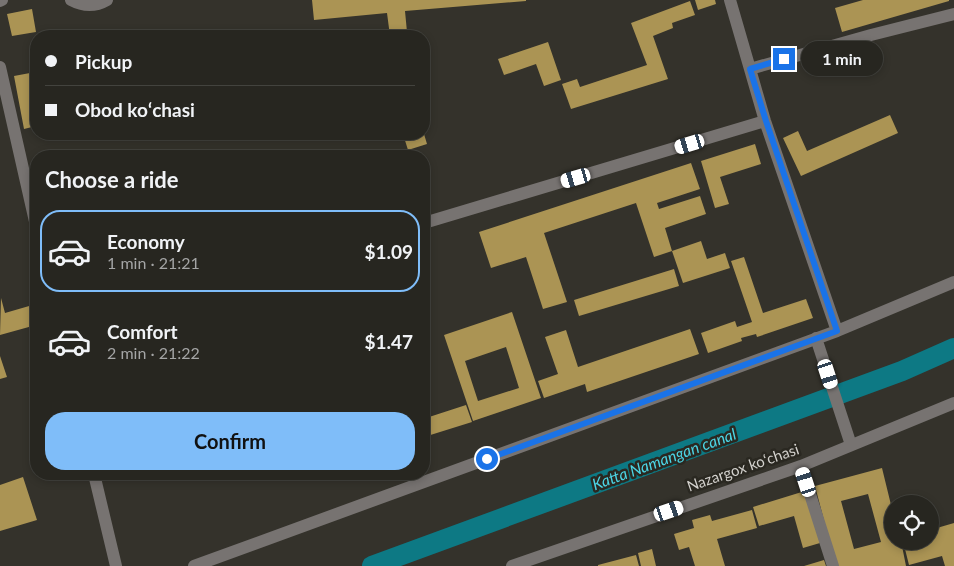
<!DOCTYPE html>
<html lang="en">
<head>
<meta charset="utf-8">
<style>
	:root { --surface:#272620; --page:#2f2e29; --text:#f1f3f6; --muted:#a4a5a5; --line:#43433e; --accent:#7fbdf9 }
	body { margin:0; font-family:Lato,sans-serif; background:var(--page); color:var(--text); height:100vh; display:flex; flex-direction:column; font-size:19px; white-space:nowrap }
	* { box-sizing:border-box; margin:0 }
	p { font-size:16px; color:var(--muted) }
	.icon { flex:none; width:28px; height:28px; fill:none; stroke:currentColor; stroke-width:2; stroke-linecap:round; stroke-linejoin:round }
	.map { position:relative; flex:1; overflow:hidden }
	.sheet { position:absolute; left:30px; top:150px; width:400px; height:330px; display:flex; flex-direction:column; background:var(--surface); border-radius:20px; box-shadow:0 2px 8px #0003,0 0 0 1px var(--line) }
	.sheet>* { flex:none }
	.banner { position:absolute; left:30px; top:30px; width:400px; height:110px; border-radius:20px; box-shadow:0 2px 8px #0003,0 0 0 1px var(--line); display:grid; align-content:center; height:110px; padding:0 15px; background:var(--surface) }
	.buttons { position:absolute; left:884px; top:495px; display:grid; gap:10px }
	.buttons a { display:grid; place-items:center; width:55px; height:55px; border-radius:50%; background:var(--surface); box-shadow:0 2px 8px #0003,0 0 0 1px var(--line); font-size:25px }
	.end { position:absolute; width:22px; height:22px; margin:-11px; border:6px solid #1a73e8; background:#fff; box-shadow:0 0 0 2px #fff }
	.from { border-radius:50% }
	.bubble { position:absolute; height:35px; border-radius:18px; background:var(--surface); box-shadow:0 2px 8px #0003,0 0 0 1px var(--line); font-size:16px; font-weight:700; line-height:35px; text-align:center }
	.car { position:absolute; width:15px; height:30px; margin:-15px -8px; border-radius:6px; box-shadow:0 0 4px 1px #0007; background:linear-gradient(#fff 24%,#345 0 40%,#fff 0 76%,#345 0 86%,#fff 0) }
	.banner b { display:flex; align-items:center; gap:18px; height:48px; font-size:19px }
	.banner b+b { border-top:1px solid var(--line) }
	.banner i { width:12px; height:12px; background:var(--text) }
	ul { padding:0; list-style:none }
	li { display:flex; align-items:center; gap:15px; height:82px; margin:0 10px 8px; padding:0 5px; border:2px solid transparent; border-radius:20px }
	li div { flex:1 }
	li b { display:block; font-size:19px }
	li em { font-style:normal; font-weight:700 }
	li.active { border-color:var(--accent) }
	li>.icon { width:45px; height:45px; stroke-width:1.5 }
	h2 { padding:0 15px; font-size:22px; line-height:60px }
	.primary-button { display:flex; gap:10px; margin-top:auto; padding:10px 15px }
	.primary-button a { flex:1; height:58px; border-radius:20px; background:var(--accent); color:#111; font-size:20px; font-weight:700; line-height:58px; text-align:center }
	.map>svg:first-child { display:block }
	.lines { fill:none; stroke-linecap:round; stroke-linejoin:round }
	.canal { stroke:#0d7984; stroke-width:20 }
	.building { fill:#ab9454; fill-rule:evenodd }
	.minor { stroke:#777371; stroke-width:12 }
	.route { stroke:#1a73e8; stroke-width:6 }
	.labels { text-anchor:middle; stroke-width:5; stroke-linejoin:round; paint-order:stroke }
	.street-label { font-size:15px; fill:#d4d2ce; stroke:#2a2821 }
	.water-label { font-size:16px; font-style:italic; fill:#4cd5e5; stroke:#2a2821 }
</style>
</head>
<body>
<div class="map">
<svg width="954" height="566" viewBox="0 0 954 566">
	<rect width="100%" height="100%" fill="#34322b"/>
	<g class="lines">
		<path class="canal" d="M372 566 902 371 954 348"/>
	</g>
	<path class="building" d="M312 0H526V1L405 11 407 32H402L403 36H390L387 13 314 20Z
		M695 0H715L716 4 698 10Z
		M863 0H949V1L842 32 835 8Z
		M690 1 695 15 672 23 673 28 653 36 668 79 571 109 562 84 577 79 580 87 647 65 631 23Z
		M32 9 36 32 12 36 7 14Z
		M548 42 561 80 544 86 536 64 504 75 498 59Z
		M30 73 36 107V126L24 129 14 76Z
		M890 115 898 133 801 176 783 138 798 131 807 151Z
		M403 134H424L427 144 408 150Z
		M755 144 761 164 720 177 729 204 715 208 701 161Z
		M691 163 700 189 657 203 659 209 700 196 706 214 665 228 672 251 654 257 636 203 544 233 567 302 543 309 526 257 491 268 479 232Z
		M701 241 707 259 725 253 730 268 683 283 672 251Z
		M744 257 763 313 806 299 813 318 757 337 756 334 741 338 742 341 708 353 701 333 735 321 737 327 752 322 731 261Z
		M674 269 679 286 579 316 574 300Z
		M1 298 5 313 36 304V325L0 335Z
		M512 312 541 398 473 421 444 335ZM506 347 519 388 478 401 465 361Z
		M690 329 699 354 587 392 585 384 544 398 538 381 558 374 545 337 566 330 578 367Z
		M0 356 7 377 0 379Z
		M466 405 472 422 424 437V412L426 418Z
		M882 468 892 509V541H901L906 566H836L815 486ZM868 494 881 542 854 549 841 501Z
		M23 477 37 520 0 531V485Z
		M805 491 820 543 803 548 794 516 759 526 753 507Z
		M752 510 757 528 717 539 725 566H695L689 547 679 550 674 534 694 528 692 520 710 515 712 521Z
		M954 523V566H945L942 556 909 565 903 541H930V530Z
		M652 549 656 566H641L638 553Z
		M636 555 639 566H598V565Z
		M824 560 826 566H804Z"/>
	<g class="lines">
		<path class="minor" d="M71 0C84 7 95 7 107 0
			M730 0 750 69 871 35 954 14
			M0 1 2 0
			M0 67 36 226
			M750 69 765 121 837 331 954 282
			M424 223 765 121
			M816 338 851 445
			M801 466 833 566
			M94 474 116 566
			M194 566 837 331
			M512 566 801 466 954 403"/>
	</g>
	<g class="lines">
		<path class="route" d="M487 459 837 331 766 121 750 69 784 59"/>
	</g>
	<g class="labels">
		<g class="street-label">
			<text transform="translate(743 468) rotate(-19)" y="5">Nazargox koʻchasi</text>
		</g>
		<g class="water-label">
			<text transform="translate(664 459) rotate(-20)" y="6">Katta Namangan canal</text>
		</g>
	</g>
</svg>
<div class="buttons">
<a><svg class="icon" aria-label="locate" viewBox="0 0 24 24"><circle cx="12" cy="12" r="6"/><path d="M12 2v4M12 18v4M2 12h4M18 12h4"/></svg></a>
</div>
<i class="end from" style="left:487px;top:459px"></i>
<i class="end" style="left:784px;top:59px"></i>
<div class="bubble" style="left:801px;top:41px;width:82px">1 min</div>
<i class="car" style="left:690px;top:144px;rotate:253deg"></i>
<i class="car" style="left:576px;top:178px;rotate:254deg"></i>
<i class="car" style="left:828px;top:374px;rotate:162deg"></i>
<i class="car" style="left:806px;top:482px;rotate:342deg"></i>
<i class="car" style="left:669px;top:511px;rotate:71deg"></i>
<div class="banner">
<b><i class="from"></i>Pickup</b>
<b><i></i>Obod koʻchasi</b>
</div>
<section class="sheet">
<h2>Choose a ride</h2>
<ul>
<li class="active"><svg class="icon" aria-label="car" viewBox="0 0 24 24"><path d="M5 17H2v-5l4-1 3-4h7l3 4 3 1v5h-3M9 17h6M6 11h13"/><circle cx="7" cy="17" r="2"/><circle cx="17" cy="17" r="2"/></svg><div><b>Economy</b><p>1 min · 21:21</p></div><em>$1.09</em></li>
<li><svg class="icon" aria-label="car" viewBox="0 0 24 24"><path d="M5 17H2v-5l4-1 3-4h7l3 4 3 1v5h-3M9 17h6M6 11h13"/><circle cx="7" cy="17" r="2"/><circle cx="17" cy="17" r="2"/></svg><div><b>Comfort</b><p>2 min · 21:22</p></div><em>$1.47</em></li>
</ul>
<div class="primary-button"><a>Confirm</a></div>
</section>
</div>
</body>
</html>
